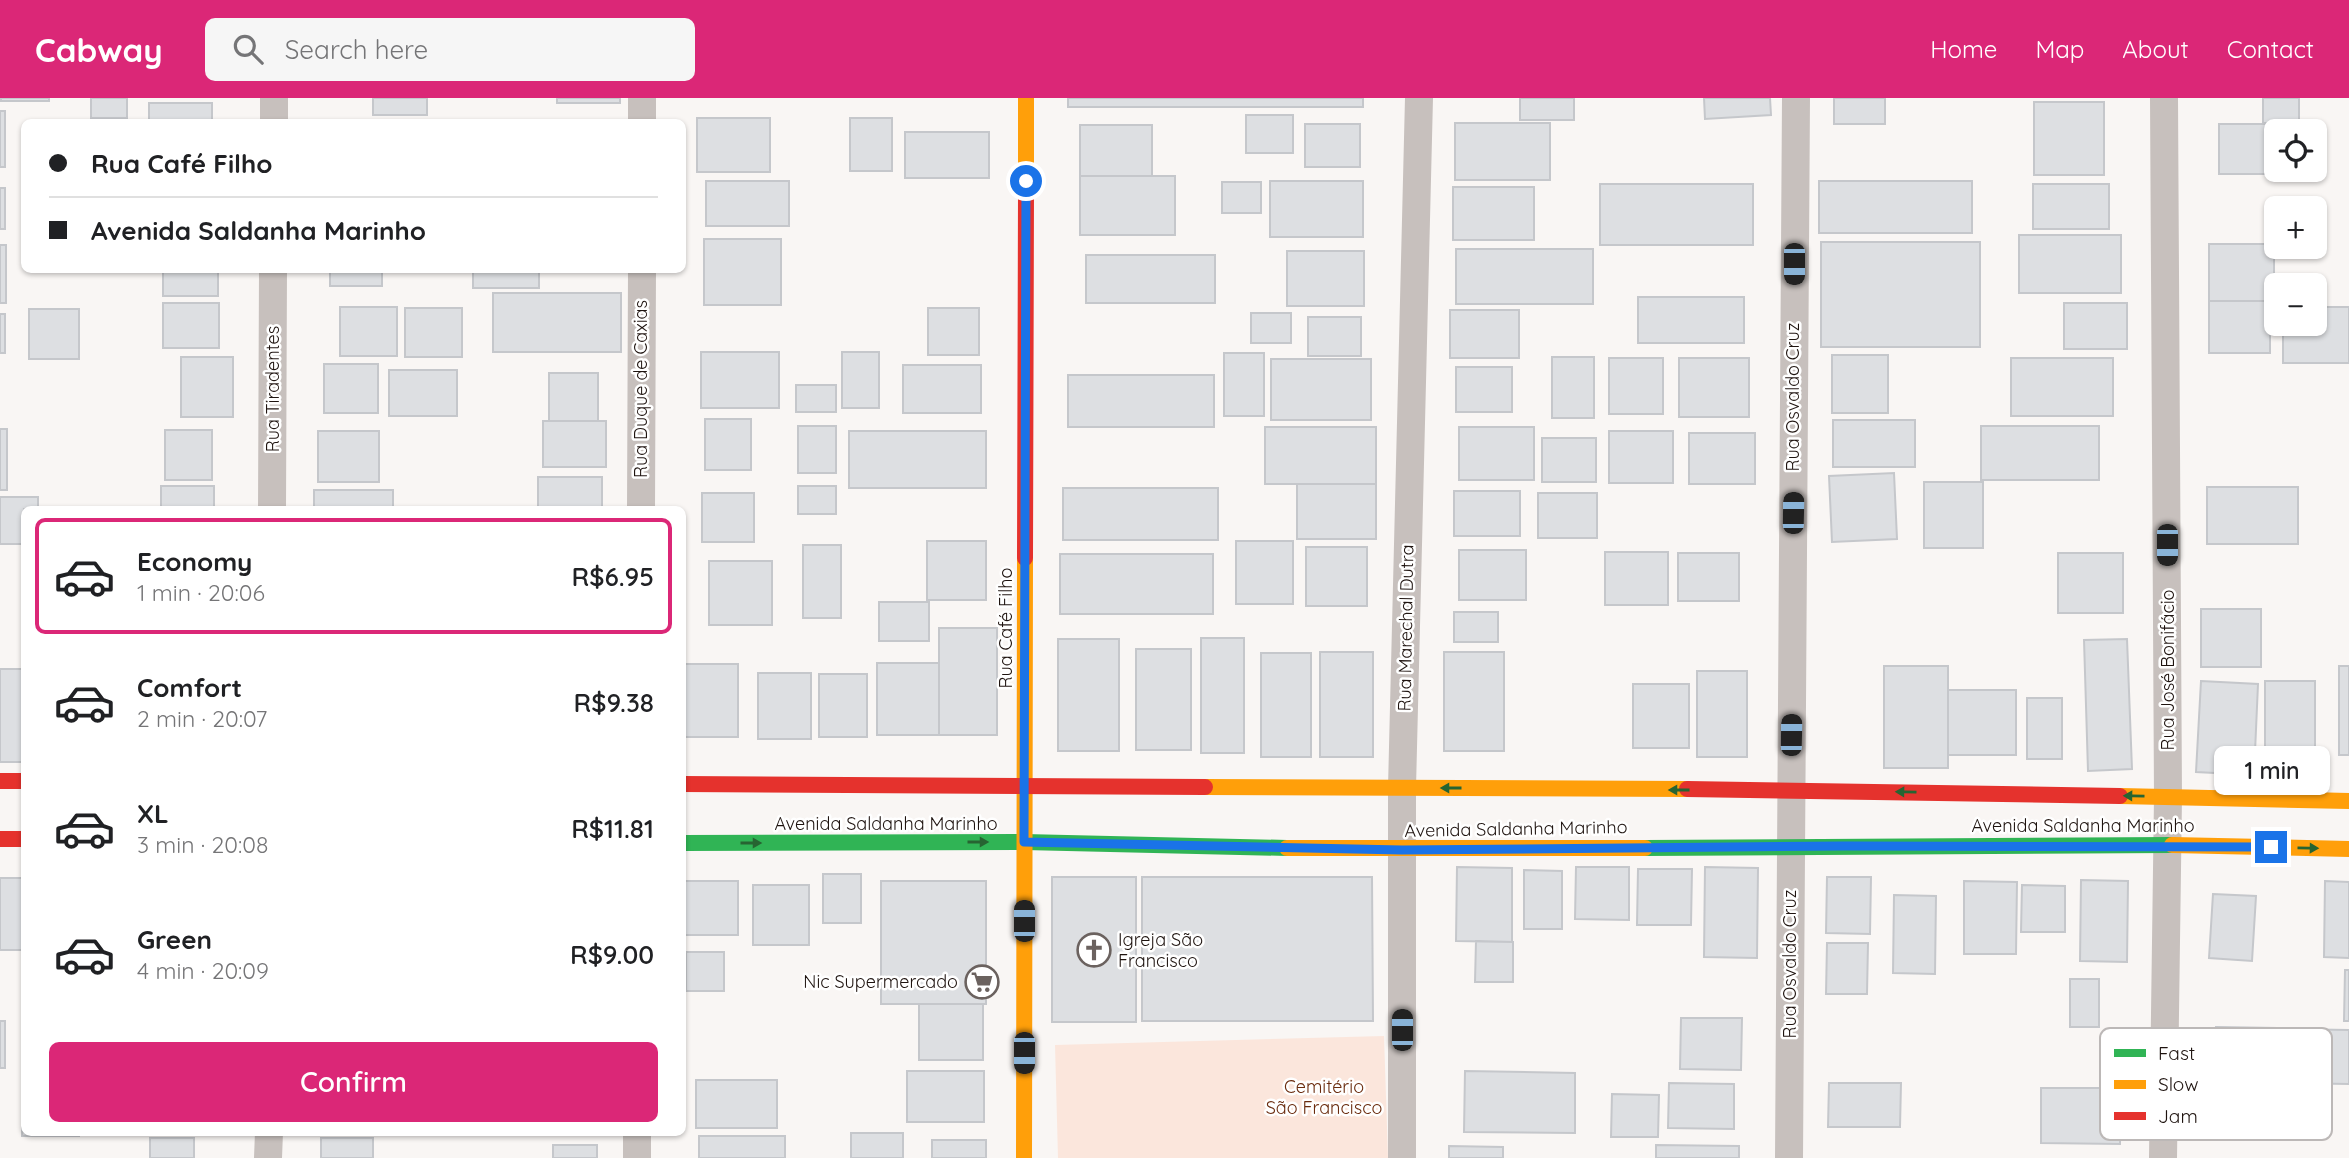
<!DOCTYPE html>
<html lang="en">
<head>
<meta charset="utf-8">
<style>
	:root { --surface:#fff; --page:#f6f6f6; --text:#202124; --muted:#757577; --line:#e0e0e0; --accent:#db2777 }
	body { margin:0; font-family:Quicksand,sans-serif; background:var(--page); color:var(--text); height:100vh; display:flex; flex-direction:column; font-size:26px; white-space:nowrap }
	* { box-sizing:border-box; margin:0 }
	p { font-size:23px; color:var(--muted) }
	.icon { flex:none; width:38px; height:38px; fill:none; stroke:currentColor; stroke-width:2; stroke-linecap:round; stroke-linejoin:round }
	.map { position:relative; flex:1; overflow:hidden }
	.details { position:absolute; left:21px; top:408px; width:665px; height:630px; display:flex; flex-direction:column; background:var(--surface); border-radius:10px; box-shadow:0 2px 5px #0004 }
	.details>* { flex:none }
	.hud { position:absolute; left:21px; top:21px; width:665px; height:154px; border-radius:10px; box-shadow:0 2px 5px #0004; display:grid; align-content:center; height:154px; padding:0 28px; background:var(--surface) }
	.tools { position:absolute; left:2264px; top:21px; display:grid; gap:14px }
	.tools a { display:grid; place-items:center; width:63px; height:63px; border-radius:10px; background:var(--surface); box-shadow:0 2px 5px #0004; font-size:35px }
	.end { position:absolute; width:32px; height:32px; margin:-16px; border:9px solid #1a73e8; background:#fff; box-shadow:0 0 0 4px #fff }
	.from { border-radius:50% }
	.bubble { position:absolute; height:49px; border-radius:10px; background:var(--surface); box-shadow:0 2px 5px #0004; font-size:23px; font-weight:600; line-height:49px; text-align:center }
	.car { position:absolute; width:21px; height:42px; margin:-21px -10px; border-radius:9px; box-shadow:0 0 5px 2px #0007; background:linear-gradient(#222 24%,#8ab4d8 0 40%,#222 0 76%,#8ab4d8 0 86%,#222 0) }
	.hud b { display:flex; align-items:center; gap:24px; height:66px; font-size:26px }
	.hud b+b { border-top:2px solid var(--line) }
	.hud i { width:18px; height:18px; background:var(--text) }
	ul { padding:12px 0 0; list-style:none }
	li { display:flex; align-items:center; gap:21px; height:116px; margin:0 14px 10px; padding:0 14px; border:4px solid transparent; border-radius:10px }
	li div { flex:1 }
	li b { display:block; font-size:26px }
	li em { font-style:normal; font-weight:600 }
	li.selected { border-color:var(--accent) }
	li>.icon { width:63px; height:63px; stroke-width:1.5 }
	.action { display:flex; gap:14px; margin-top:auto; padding:14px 28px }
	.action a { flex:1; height:80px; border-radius:10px; background:var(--accent); color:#fff; font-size:28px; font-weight:600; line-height:80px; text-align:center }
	header { display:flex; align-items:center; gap:42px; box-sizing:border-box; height:98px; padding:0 35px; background:var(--accent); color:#fff }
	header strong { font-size:33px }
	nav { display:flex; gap:38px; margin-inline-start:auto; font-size:24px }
	.search { width:490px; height:63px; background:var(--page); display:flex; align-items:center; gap:18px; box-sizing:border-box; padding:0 24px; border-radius:10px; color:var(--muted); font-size:26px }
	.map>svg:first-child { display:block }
	.green { fill:#fbe6dc }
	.building { fill:#dddfe2; stroke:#c5c7cb; stroke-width:2 }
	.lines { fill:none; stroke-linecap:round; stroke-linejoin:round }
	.street { stroke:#c7c0bd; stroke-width:28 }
	.fast { stroke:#30b455; stroke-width:16 }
	.slow { stroke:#ff9f0a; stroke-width:16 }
	.jam { stroke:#e5322d; stroke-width:16 }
	.oneway { fill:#276432 }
	.route { stroke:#1a73e8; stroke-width:9 }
	.labels { text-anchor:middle; stroke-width:5; stroke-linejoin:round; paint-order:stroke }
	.street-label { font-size:18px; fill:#1e130f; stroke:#fff }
	.poi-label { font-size:18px; fill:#1e130f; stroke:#fff; text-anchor:start }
	.park-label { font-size:18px; fill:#6a2b0d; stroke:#fff }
	.key { fill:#fff; stroke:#bcb8b7; stroke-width:2 }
	.key-label { font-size:19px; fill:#1e130f }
</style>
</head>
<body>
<header>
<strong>Cabway</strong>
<div class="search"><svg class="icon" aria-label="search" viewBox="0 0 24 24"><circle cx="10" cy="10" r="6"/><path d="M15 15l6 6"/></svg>Search here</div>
<nav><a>Home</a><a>Map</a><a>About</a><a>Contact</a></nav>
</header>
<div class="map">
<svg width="2349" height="1060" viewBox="0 0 2349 1060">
	<rect width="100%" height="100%" fill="#f9f6f4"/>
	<path class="green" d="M1384 938 1388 1060H1058L1055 947Z"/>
	<path class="building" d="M1 0H49V3H1Z
		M91 0H127V20H91Z
		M373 0H427V17H373Z
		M557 0H620V5H557Z
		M1068 0H1363V9H1068Z
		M1520 0H1574V22H1520Z
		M1704 0H1770L1771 17 1705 21Z
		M1834 0H1885V26H1834Z
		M2263 0H2299V25H2263Z
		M2034 4H2104V77H2034Z
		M149 5H212V24H149Z
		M0 13H5V69H0Z
		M1246 17H1293V55H1246Z
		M697 20H770V74H697Z
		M850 20H892V73H850Z
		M1455 25H1550V82H1455Z
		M1305 26H1360V69H1305Z
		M2219 26H2277V76H2219Z
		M1080 27H1152V78H1080Z
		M905 34H989V80H905Z
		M1080 78H1175V137H1080Z
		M706 83H789V128H706Z
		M1270 83H1363V139H1270Z
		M1819 83H1972V135H1819Z
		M1222 84H1261V115H1222Z
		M1600 86H1753V147H1600Z
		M2033 86H2109V131H2033Z
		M1453 89H1534V142H1453Z
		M0 90H5V131H0Z
		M2019 137H2121V195H2019Z
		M704 141H781V207H704Z
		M1821 144H1980V249H1821Z
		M2209 146H2274V203H2209Z
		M0 147H6V205H0Z
		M1456 151H1593V206H1456Z
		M1287 153H1364V208H1287Z
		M1086 157H1215V205H1086Z
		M163 172H218V198H163Z
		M330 172H382V188H330Z
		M473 172H539V190H473Z
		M493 195H621V254H493Z
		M1638 199H1744V245H1638Z
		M2209 203H2270V255H2209Z
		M163 205H219V250H163Z
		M2064 205H2127V251H2064Z
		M340 209H397V258H340Z
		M2315 209H2349V265H2283V226H2315Z
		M405 210H462V259H405Z
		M928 210H979V257H928Z
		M29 211H79V261H29Z
		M1450 212H1519V260H1450Z
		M1251 215H1291V245H1251Z
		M0 216H5V255H0Z
		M1308 219H1361V258H1308Z
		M701 254H779V310H701Z
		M842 254H879V310H842Z
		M1224 255H1264V318H1224Z
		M1832 257H1888V315H1832Z
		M181 259H233V319H181Z
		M1552 259H1594V320H1552Z
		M1609 260H1663V316H1609Z
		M1679 260H1749V319H1679Z
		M2011 260H2113V318H2011Z
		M1271 261H1371V322H1271Z
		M324 266H378V315H324Z
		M903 267H981V315H903Z
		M1456 269H1512V314H1456Z
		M389 272H457V318H389Z
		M549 275H598V323H549Z
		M1068 277H1214V329H1068Z
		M796 287H836V314H796Z
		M705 321H751V372H705Z
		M1833 322H1915V369H1833Z
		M543 323H606V369H543Z
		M798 328H836V375H798Z
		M1981 328H2099V382H1981Z
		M1265 329H1376V386H1265Z
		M1459 329H1534V382H1459Z
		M0 331H7V392H0Z
		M165 332H212V382H165Z
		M318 333H379V384H318Z
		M849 333H986V390H849Z
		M1609 333H1673V385H1609Z
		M1689 335H1755V386H1689Z
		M1542 340H1596V384H1542Z
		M1894 375 1897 441 1832 444 1829 378Z
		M538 379H602V411H538Z
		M1924 384H1983V450H1924Z
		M1297 386H1376V441H1297Z
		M161 388H214V411H161Z
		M798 388H836V416H798Z
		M2207 389H2298V446H2207Z
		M1063 390H1218V442H1063Z
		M314 392H393V411H314Z
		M1454 393H1520V438H1454Z
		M702 395H754V444H702Z
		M1538 395H1597V440H1538Z
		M0 399H38V411H24V446H0Z
		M927 443H986V502H927Z
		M1236 443H1293V506H1236Z
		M803 447H841V520H803Z
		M1306 449H1367V508H1306Z
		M1459 452H1526V502H1459Z
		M1605 454H1668V507H1605Z
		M1678 455H1739V503H1678Z
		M2058 455H2123V515H2058Z
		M1060 456H1213V516H1060Z
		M709 463H772V527H709Z
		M879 504H929V543H879Z
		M2201 511H2261V569H2201Z
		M1454 514H1498V544H1454Z
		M939 530H997V637H939Z
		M1201 540H1244V655H1201Z
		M1058 541H1119V653H1058Z
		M2127 541 2132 671 2088 673 2084 542Z
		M1136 551H1191V652H1136Z
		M1320 554H1373V659H1320Z
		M1444 554H1504V653H1444Z
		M1261 555H1311V659H1261Z
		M877 565H939V637H877Z
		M683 566H738V639H683Z
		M1884 568H1948V670H1884Z
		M2339 568H2349V657H2339Z
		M0 571H24V664H0Z
		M1697 573H1747V659H1697Z
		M758 575H811V641H758Z
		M819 576H867V639H819Z
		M2201 583 2258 586 2254 677 2196 674Z
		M2265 583H2315V659H2265Z
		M1633 586H1689V650H1633Z
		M1948 592H2016V657H1948Z
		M2027 600H2062V661H2027Z
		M1457 769 1512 770V844L1456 843Z
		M1576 769H1629V822L1575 821Z
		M1705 769 1758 770 1757 860 1704 859Z
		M1638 771H1692L1691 827H1637Z
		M1524 772 1562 773V831H1524Z
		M823 776H861V825H823Z
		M1052 779H1136V924H1052Z
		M1142 779H1372L1373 923H1142Z
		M1827 779H1871L1870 836 1826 835Z
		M0 780H24V852H0Z
		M2081 782 2128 783 2127 864 2080 863Z
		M683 783H738V837H683Z
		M881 783H986V906H881Z
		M1964 783 2017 784 2016 856H1964Z
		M2325 783 2349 784V860L2324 859Z
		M753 787H809V847H753Z
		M2022 787 2065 788V834H2021Z
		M2213 796 2256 798 2252 863 2209 860Z
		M1894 797 1936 798 1935 876 1893 875Z
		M1476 843 1513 844V884H1475Z
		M1827 845H1868L1867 896H1826Z
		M686 854H724V893H686Z
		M2345 872H2349V923H2344Z
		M2070 881H2099V929H2070Z
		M919 906H983V962H919Z
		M1681 920H1742L1741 972 1680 971Z
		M0 923H5V970H0Z
		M2216 929 2277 930 2276 976H2215Z
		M2288 931 2349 932V986L2287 985Z
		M22 969H24V1034H79V1038H22Z
		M907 973H984V1024H907Z
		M1465 973 1575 975V1035L1464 1034Z
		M696 982H777V1030H696Z
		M1669 985 1734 986V1031L1668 1030Z
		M1829 985H1901L1900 1029H1828Z
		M2041 990H2121L2120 1046 2041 1045Z
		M1612 996 1659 997 1658 1039H1611Z
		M851 1035H903V1060H851Z
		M699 1038H785V1060H699Z
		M150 1040H194V1060H150Z
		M321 1040H373V1060H321Z
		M932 1042H986V1060H932Z
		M553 1047H597V1060H553Z
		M1656 1047 1739 1048V1060H1656Z
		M1449 1048 1503 1049V1060H1449Z"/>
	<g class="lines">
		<path class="street" d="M274 24V0
			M642 24V0
			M272 411 273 172
			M641 411 642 172
			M268 1060 269 1034
			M637 1060V1034
			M1402 1060V690L1419 0
			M1789 1060 1796 0
			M2163 1060 2168 699 2164 0"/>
		<path class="fast" d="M682 745 1024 744 1287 750
			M1645 750 2172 747"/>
		<path class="slow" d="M1026 94V0
			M1205 689 1687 691
			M2120 698 2349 703
			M2172 747 2349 751
			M1287 750H1645
			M1024 1060 1025 460"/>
		<path class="jam" d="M1025 460 1026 94
			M0 683H24
			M682 686 1205 689
			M1687 691 2120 698
			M0 741H24"/>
	</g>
	<defs><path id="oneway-solid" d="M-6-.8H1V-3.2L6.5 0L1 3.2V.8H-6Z" transform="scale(1.75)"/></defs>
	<g class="oneway">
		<use href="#oneway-solid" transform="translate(1451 690) rotate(-180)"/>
		<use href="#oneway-solid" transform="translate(1679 692) rotate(-180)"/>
		<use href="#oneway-solid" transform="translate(1906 694) rotate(-179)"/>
		<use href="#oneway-solid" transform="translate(2134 698) rotate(-179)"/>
		<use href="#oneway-solid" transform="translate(978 744)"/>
		<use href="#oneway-solid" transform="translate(751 745)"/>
		<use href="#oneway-solid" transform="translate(2308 750) rotate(1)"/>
	</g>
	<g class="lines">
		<path class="route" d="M1026 83 1024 744 1402 752 1845 748 2271 749"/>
	</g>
	<defs>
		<symbol id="church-ring" viewBox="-11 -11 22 22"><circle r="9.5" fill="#fff" stroke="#6b625f" stroke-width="1.5"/><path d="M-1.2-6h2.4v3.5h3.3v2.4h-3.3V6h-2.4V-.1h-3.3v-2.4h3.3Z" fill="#6b625f"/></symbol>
		<symbol id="supermarket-ring" viewBox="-11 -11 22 22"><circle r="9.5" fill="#fff" stroke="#6b625f" stroke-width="1.5"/><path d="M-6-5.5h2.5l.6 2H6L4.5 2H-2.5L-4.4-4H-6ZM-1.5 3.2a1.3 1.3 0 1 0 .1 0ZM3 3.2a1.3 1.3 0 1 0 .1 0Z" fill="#6b625f"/></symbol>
	</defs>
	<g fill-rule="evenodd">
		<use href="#church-ring" x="1075" y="833" width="38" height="38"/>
		<use href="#supermarket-ring" x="963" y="865" width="38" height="38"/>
	</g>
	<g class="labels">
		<g class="street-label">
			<text transform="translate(273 291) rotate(-90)" y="6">Rua Tiradentes</text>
			<text transform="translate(641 291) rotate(-90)" y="6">Rua Duque de Caxias</text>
			<text transform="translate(1793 299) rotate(-90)" y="6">Rua Osvaldo Cruz</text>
			<text transform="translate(1006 530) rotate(-90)" y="6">Rua Café Filho</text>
			<text transform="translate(1406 530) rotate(-89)" y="6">Rua Marechal Dutra</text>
			<text transform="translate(2168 572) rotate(-90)" y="6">Rua José Bonifácio</text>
			<text x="886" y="732">Avenida Saldanha Marinho</text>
			<text x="2083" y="734">Avenida Saldanha Marinho</text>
			<text transform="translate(1516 731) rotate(-1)" y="6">Avenida Saldanha Marinho</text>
			<text transform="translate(1790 866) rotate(-90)" y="6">Rua Osvaldo Cruz</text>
		</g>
		<g class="poi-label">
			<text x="1118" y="848">Igreja São<tspan x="1118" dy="21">Francisco</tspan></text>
			<text x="958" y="890" text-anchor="end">Nic Supermercado</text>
		</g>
		<g class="park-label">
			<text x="1324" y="995">Cemitério<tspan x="1324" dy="21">São Francisco</tspan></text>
		</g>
	</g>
	<rect x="2100" y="930" width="232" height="112" rx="10" class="key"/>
	<rect x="2114" y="951" width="32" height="8" fill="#30b455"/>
	<rect x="2114" y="982" width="32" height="9" fill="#ff9f0a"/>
	<rect x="2114" y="1014" width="32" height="8" fill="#e5322d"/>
	<g class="key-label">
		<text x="2158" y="962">Fast</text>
		<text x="2158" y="993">Slow</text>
		<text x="2158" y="1025">Jam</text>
	</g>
</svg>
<div class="tools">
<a><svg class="icon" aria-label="locate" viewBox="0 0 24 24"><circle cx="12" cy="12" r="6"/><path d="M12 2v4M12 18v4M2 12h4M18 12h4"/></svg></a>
<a>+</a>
<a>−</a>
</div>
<i class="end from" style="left:1026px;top:83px"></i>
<i class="end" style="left:2271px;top:749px"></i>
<div class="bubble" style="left:2214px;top:648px;width:116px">1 min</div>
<i class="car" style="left:1794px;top:166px;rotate:180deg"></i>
<i class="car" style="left:1793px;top:415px;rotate:1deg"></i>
<i class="car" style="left:2167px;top:447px;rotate:180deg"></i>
<i class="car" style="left:1791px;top:637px;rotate:1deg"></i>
<i class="car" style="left:1024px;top:823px;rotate:0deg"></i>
<i class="car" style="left:1402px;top:932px;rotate:0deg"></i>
<i class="car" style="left:1024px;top:955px;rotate:180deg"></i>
<div class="hud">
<b><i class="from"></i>Rua Café Filho</b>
<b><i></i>Avenida Saldanha Marinho</b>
</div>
<section class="details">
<ul>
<li class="selected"><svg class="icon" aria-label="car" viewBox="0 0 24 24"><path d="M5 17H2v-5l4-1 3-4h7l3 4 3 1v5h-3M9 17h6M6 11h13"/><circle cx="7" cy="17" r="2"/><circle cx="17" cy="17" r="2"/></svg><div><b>Economy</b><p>1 min · 20:06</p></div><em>R$6.95</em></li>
<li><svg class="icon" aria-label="car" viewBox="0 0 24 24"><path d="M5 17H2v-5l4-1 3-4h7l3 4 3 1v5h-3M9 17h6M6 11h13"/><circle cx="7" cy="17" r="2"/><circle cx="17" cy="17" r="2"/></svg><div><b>Comfort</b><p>2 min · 20:07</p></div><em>R$9.38</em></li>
<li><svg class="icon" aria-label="car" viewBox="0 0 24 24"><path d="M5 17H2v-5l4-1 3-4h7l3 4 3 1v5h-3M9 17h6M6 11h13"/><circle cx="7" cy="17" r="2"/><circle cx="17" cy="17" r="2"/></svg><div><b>XL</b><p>3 min · 20:08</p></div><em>R$11.81</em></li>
<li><svg class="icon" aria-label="car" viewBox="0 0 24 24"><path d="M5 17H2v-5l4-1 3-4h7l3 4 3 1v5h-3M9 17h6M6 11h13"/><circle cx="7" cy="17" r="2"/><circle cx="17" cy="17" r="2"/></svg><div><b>Green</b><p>4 min · 20:09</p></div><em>R$9.00</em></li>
</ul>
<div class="action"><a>Confirm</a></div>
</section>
</div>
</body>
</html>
